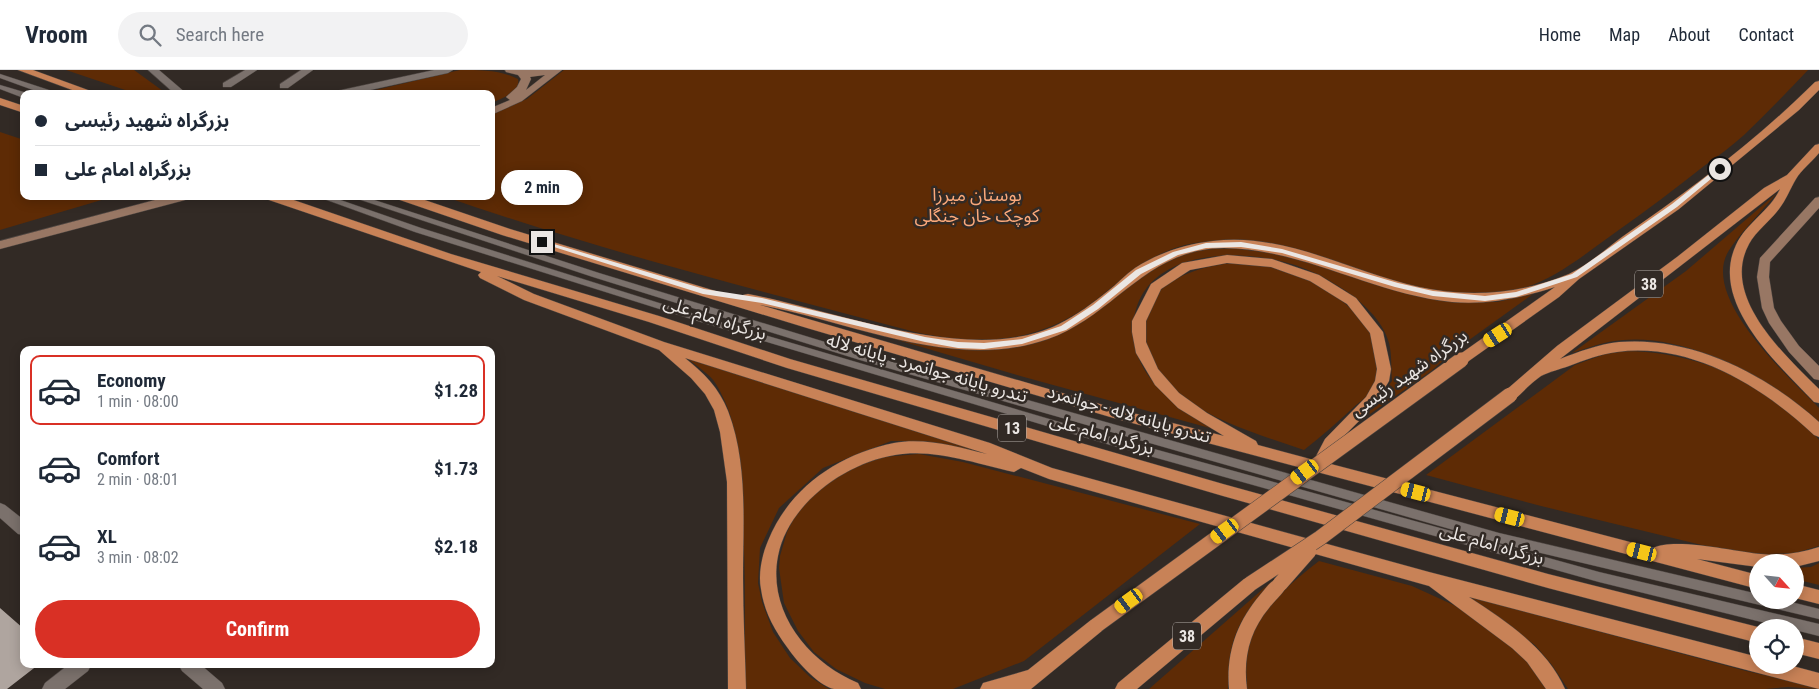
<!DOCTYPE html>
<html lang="en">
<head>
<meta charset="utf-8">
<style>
	:root { --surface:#fff; --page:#f2f2f3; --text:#1f2937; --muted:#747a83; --line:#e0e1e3; --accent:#d93025 }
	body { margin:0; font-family:"Roboto Condensed","Noto Sans Arabic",sans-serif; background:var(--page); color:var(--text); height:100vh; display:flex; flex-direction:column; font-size:19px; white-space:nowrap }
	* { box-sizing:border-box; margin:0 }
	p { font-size:16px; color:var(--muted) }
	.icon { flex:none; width:28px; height:28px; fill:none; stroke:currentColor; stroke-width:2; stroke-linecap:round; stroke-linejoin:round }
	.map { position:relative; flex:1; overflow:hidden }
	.drawer { position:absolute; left:20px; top:276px; width:475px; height:322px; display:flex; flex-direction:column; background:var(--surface); border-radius:10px; box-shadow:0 2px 12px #0003 }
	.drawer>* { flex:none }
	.hud { position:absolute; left:20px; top:20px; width:475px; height:110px; border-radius:10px; box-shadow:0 2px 12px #0003; display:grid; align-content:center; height:110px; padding:0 15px; background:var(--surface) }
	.needle { width:32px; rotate:117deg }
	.controls { position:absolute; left:1749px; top:484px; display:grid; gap:10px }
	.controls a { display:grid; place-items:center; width:55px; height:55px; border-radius:50%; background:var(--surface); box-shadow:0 2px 12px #0003; font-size:25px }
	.end { position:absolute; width:22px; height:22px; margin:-11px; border:6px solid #ebe6e3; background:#111; box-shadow:0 0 0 2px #111 }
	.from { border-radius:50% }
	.bubble { position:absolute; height:35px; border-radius:18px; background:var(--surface); box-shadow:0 2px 12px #0003; font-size:16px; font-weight:700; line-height:35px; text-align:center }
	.car { position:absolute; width:15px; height:30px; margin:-15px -8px; border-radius:6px; box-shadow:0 0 4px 1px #0007; background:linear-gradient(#f5c518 24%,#345 0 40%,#f5c518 0 76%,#345 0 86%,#f5c518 0) }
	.hud b { display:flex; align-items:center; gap:18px; height:48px; font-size:19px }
	.hud b+b { border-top:1px solid var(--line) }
	.hud i { width:12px; height:12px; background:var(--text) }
	ul { padding:9px 0 0; list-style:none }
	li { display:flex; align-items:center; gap:15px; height:70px; margin:0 10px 8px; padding:0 5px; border:2px solid transparent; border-radius:10px }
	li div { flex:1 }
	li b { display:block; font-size:19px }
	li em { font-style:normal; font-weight:700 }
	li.on { border-color:var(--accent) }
	li>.icon { width:45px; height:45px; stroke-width:1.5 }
	.button { display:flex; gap:10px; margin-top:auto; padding:10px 15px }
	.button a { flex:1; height:58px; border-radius:30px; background:var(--accent); color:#fff; font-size:20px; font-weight:700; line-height:58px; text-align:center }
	header { display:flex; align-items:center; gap:30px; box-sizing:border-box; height:70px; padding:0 25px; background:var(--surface); border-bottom:1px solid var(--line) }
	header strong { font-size:24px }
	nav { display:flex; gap:28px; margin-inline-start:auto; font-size:18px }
	.search { width:350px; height:45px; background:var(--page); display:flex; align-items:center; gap:12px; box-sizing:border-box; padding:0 18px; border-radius:28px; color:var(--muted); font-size:19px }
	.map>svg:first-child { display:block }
	.green { fill:#5e2b05 }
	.building { fill:#afa59f }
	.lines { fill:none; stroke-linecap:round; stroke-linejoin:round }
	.service-casing { stroke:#4c4541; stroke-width:1 }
	.minor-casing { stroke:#4c4541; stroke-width:1 }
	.secondary-casing { stroke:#4c4541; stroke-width:1 }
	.trunk-casing { stroke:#4c4541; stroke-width:1 }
	.service { fill:#7b716c; fill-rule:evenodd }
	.minor { fill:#7b716c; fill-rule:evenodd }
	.secondary { fill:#987764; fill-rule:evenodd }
	.trunk { fill:#c88257; fill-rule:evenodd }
	.trunk-bridge-casing { stroke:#4c4541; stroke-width:16; stroke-linecap:butt }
	.trunk-bridge { stroke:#c88257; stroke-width:15 }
	.route { fill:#ebe6e3 }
	.labels { text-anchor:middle; stroke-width:5; stroke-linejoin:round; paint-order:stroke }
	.shield { fill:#322a25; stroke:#b4aeaa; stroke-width:1 }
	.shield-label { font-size:16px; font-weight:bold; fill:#ebe6e3 }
	.park-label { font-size:18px; fill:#fba97b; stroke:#322a25 }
	.street-label { font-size:18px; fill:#ebe6e3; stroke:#322a25 }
</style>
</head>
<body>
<header>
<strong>Vroom</strong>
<div class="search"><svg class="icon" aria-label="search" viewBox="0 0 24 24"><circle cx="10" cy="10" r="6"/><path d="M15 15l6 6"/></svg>Search here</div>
<nav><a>Home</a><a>Map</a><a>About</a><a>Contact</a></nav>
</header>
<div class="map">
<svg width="1819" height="619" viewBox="0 0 1819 619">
	<rect width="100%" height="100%" fill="#322a25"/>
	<path class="green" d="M66 0H134L167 24H137Z
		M460 0C480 0 501 0 518 9 521 22 501 29 491 33V24H359Z
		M564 0H1808C1787 22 1766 44 1744 65 1732 76 1718 86 1704 96 1675 119 1646 141 1616 162 1585 184 1557 208 1521 219 1485 229 1442 223 1406 214 1372 205 1338 197 1304 188 1265 178 1236 167 1195 173 1155 179 1126 206 1096 230 1040 273 982 277 915 262 757 220 598 180 443 126H491V43L527 29Z
		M0 62 24 70V126H115L0 160Z
		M1777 123C1763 140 1739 164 1728 182 1701 229 1790 308 1819 338V352C1772 309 1688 264 1623 270 1605 271 1588 278 1572 283L1686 201Z
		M1231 178 1273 183 1464 231 1497 232 1533 224 1458 278 1430 302 1347 360 1374 334 1392 311C1391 299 1392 284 1389 273 1383 250 1361 231 1343 219 1326 208 1307 198 1288 193 1236 178 1143 180 1134 250 1130 278 1142 301 1161 321 1176 338 1199 348 1217 360L1024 307 812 245C881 262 973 296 1042 270 1057 265 1071 252 1084 243 1117 221 1153 191 1193 182 1205 179 1218 179 1231 178Z
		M1240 192C1261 195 1283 198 1303 207 1344 226 1397 268 1372 319 1369 325 1361 331 1356 335 1339 351 1322 366 1304 380 1264 366 1220 354 1185 329 1168 317 1156 300 1149 281 1126 218 1191 196 1240 192Z
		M1626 281C1696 281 1776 315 1819 370V476L1795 483 1743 485 1541 436 1426 405 1575 295 1605 284Z
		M687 288 1000 387 945 375 920 371H891L823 398 779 438 760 478 758 513 762 532 773 562 790 588 810 607 829 619H744C745 558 746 497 742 436 740 393 739 352 716 314 710 304 696 296 687 288Z
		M919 384 963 392 1200 454 1024 591 953 619H885L865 613 836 599 814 582 798 561 784 533 779 498 780 486 787 462 796 444 813 423 851 398 883 387Z
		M1319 491 1412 516 1458 537 1511 576 1530 595 1546 619H1247C1247 609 1245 598 1246 588 1249 545 1289 515 1319 491Z
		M1819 493V515L1795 509V498L1811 497Z
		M1273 510C1239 549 1228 566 1228 619H1149Z
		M1463 525 1746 601 1819 617V619L1788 617 1765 619H1568L1552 595 1535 575Z"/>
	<path class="building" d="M0 538 24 559V595H38L7 619H0Z"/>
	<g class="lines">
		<defs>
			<path id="service" d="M0 4 55 22 56 24H44L0 8Z
				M0 15 27 23V24H24V27H21L0 19Z
				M316 126H329L421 158 710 249 1107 366 1599 502 1819 554V566L1795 560V558H1786L1599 512 1107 374 704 253 415 162Z
				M349 126H362L599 203 861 283 1499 463 1758 524V530H1783L1819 539V549L1499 473 860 290 593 207Z"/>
			<path id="minor" d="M148 0H159L187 24H175Z
				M245 0H257L231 17H223V13Z
				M301 0H313L288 18H280V14Z
				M434 0H453L448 3 352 24H332L337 21Z
				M0 433 5 435 24 450V465L18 464 0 448Z
				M68 595H91L88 601 65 619H42L45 613Z
				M179 595H201L222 613 225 619H203L182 601Z"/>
			<path id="secondary" d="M505 0H562L522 31 491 45V38L510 30 506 27 517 17 521 9 518 5 506 2ZM545 5 526 20 531 9 530 7Z
				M170 126H191L189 129 0 179V171Z
				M1819 127V138L1770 192 1769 207 1774 238 1781 251 1799 276 1819 296V310L1814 309 1789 282 1769 253 1762 238 1757 207 1760 188 1815 128Z"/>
			<path id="trunk" d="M18 0H33L99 24H83Z
				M1819 11V20L1799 40 1679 139 1579 209 1559 227 1466 293H1456L1454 290 1456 287 1555 217C1521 228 1488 235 1452 232 1373 224 1304 179 1224 178 1147 178 1114 246 1048 269 954 302 853 252 760 235L1117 339 1224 366 1178 338 1155 315 1136 283 1132 262V251L1151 214 1182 193 1227 185 1272 189 1319 205 1356 228 1383 262 1391 299 1389 311 1375 335 1342 368 1327 393 1653 478C1675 467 1736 482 1761 484 1782 486 1800 483 1819 477V491L1795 497V492H1758V497L1697 489 1758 505V519L1117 349 807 258 502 165 397 129 395 126H413L510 159 742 229 743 225 748 224C838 241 973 297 1059 254 1077 245 1093 233 1108 221 1117 214 1125 205 1135 198 1158 183 1186 174 1213 171 1284 162 1351 202 1419 217 1469 228 1521 224 1569 204 1588 195 1606 179 1622 167 1689 121 1758 69 1815 12ZM1227 193 1271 197 1310 211 1347 234 1370 263 1377 299 1375 311 1366 327 1325 369 1314 390 1258 375 1256 371 1207 343 1179 323 1158 299 1146 272V251L1161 219 1190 200Z
				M0 28 24 36V43L0 35Z
				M1819 74V83C1812 92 1801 100 1796 109 1790 119 1786 130 1779 139 1770 151 1756 161 1749 174 1720 227 1785 285 1819 319V333L1814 332C1778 294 1709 233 1736 175 1746 153 1770 141 1780 119L1560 289C1578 282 1599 274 1619 272 1692 266 1766 304 1819 352V367L1814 365C1763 317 1691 272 1617 282 1600 284 1585 290 1569 296 1560 299 1549 302 1541 306 1532 312 1523 322 1515 329L1510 330 1505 329 1503 325 1505 321 1557 276 1677 187 1764 118 1787 105 1815 75Z
				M264 126H282L451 184 659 246 790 289 1223 414 1548 504 1758 557V573L1548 518 1223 426 787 298 649 252 497 206 534 224 664 272 990 373 1052 398 1429 502 1758 587V595H1789L1819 603V619L1469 527C1506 551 1547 578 1565 619H1546L1527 592 1512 578 1429 516 1049 409 1021 398 1014 402C977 394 934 378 895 385 845 393 788 434 778 486 767 542 809 593 858 613L861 619C852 619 843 619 834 619 818 616 796 590 787 577 774 559 764 541 761 519 758 504 762 485 768 471 789 418 839 384 894 373 924 367 958 377 987 384L685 288C704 303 719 318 728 341 748 393 743 453 743 508 743 545 745 582 746 619H728L727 412 720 362 714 340 705 324 691 308 659 280 524 230 480 208 478 205 481 202 266 129Z
				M1250 507 1256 509 1258 514 1256 519 1137 619H1115L1118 613 1244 509Z
				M1280 507 1286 509 1288 514C1284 523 1275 530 1269 538 1249 562 1243 589 1247 619H1229C1226 583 1237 552 1260 525 1266 518 1271 510 1280 507Z
				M1795 514 1819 520V534L1795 528Z
				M1097 547 1103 550 1105 555 1103 560 1031 619H980L983 613 1028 600 1091 550Z
				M1795 567 1819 573V589L1795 583Z"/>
		</defs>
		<use href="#service" class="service-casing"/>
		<use href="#minor" class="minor-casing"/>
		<use href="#secondary" class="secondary-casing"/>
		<use href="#trunk" class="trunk-casing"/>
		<use href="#service" class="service"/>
		<use href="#minor" class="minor"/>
		<use href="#secondary" class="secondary"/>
		<use href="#trunk" class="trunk"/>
		<defs>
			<path id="trunk-bridge" d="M1250 514 1320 468 1510 325
				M1280 514 1309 481
				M1097 555 1461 290"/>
		</defs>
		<use href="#trunk-bridge" class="trunk-bridge-casing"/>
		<use href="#trunk-bridge" class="trunk-bridge"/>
	</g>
	<path class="route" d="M1717 98 1723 99 1677 137 1577 207 1516 227 1485 231 1433 226 1395 217 1282 183 1241 177 1206 178 1178 185 1141 204 1098 239 1066 260 1022 274 984 279 958 278 925 272 762 233 703 224 538 172 544 171 704 219 762 228 925 267 958 272 984 273 1022 269 1061 256 1093 235 1136 200 1173 182 1206 173 1241 172 1282 179 1398 213 1433 221 1485 226 1516 222 1572 204 1672 134Z"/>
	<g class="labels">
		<g class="shield">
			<rect x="1635" y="200.5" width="28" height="27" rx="4"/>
			<rect x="998" y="344.5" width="28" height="27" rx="4"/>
			<rect x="1173" y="552.5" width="28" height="27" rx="4"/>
		</g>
		<g class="shield-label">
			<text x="1649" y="220">38</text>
			<text x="1012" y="364">13</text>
			<text x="1187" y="572">38</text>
		</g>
		<g class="park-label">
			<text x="977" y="131">بوستان میرزا<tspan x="977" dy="21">کوچک خان جنگلی</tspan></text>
		</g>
		<g class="street-label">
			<text transform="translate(715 248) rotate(18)" y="6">بزرگراه امام علی</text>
			<text transform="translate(927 298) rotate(16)" y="6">تندرو پایانه جوانمرد - پایانه لاله</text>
			<text transform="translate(1409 303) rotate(-35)" y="6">بزرگراه شهید رئیسی</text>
			<text transform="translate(1129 344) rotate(16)" y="6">تندرو پایانه لاله - جوانمرد</text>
			<text transform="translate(1102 364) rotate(16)" y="6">بزرگراه امام علی</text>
			<text transform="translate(1492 474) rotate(16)" y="6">بزرگراه امام علی</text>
		</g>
	</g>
</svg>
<div class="controls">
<a><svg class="needle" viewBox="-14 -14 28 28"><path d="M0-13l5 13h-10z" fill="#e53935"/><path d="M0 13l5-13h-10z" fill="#747a83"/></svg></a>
<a><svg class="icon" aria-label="locate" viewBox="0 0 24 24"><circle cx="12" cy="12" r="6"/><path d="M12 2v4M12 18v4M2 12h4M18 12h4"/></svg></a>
</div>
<i class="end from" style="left:1720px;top:99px"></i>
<i class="end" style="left:542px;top:172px"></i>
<div class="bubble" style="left:501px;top:100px;width:82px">2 min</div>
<i class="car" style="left:1498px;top:265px;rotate:237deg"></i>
<i class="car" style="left:1305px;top:402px;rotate:234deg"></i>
<i class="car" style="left:1416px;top:422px;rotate:284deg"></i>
<i class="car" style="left:1510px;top:447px;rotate:284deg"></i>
<i class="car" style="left:1225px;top:461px;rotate:234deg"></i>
<i class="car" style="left:1642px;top:482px;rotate:284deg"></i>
<i class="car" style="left:1129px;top:531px;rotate:234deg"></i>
<div class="hud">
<b><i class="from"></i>بزرگراه شهید رئیسی</b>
<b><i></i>بزرگراه امام علی</b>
</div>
<section class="drawer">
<ul>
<li class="on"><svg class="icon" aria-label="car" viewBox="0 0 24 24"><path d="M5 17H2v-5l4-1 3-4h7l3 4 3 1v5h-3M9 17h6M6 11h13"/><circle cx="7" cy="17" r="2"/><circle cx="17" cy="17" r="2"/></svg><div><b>Economy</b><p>1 min · 08:00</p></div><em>$1.28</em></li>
<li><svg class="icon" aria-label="car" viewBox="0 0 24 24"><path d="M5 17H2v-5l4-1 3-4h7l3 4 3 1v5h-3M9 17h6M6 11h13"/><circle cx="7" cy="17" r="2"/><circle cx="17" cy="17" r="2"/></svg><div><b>Comfort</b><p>2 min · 08:01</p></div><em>$1.73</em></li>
<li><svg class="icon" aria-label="car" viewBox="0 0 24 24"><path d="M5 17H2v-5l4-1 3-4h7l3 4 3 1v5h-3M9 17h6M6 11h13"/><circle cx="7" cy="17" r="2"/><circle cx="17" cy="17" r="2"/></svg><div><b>XL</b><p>3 min · 08:02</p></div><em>$2.18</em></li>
</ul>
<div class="button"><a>Confirm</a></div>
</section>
</div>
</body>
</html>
